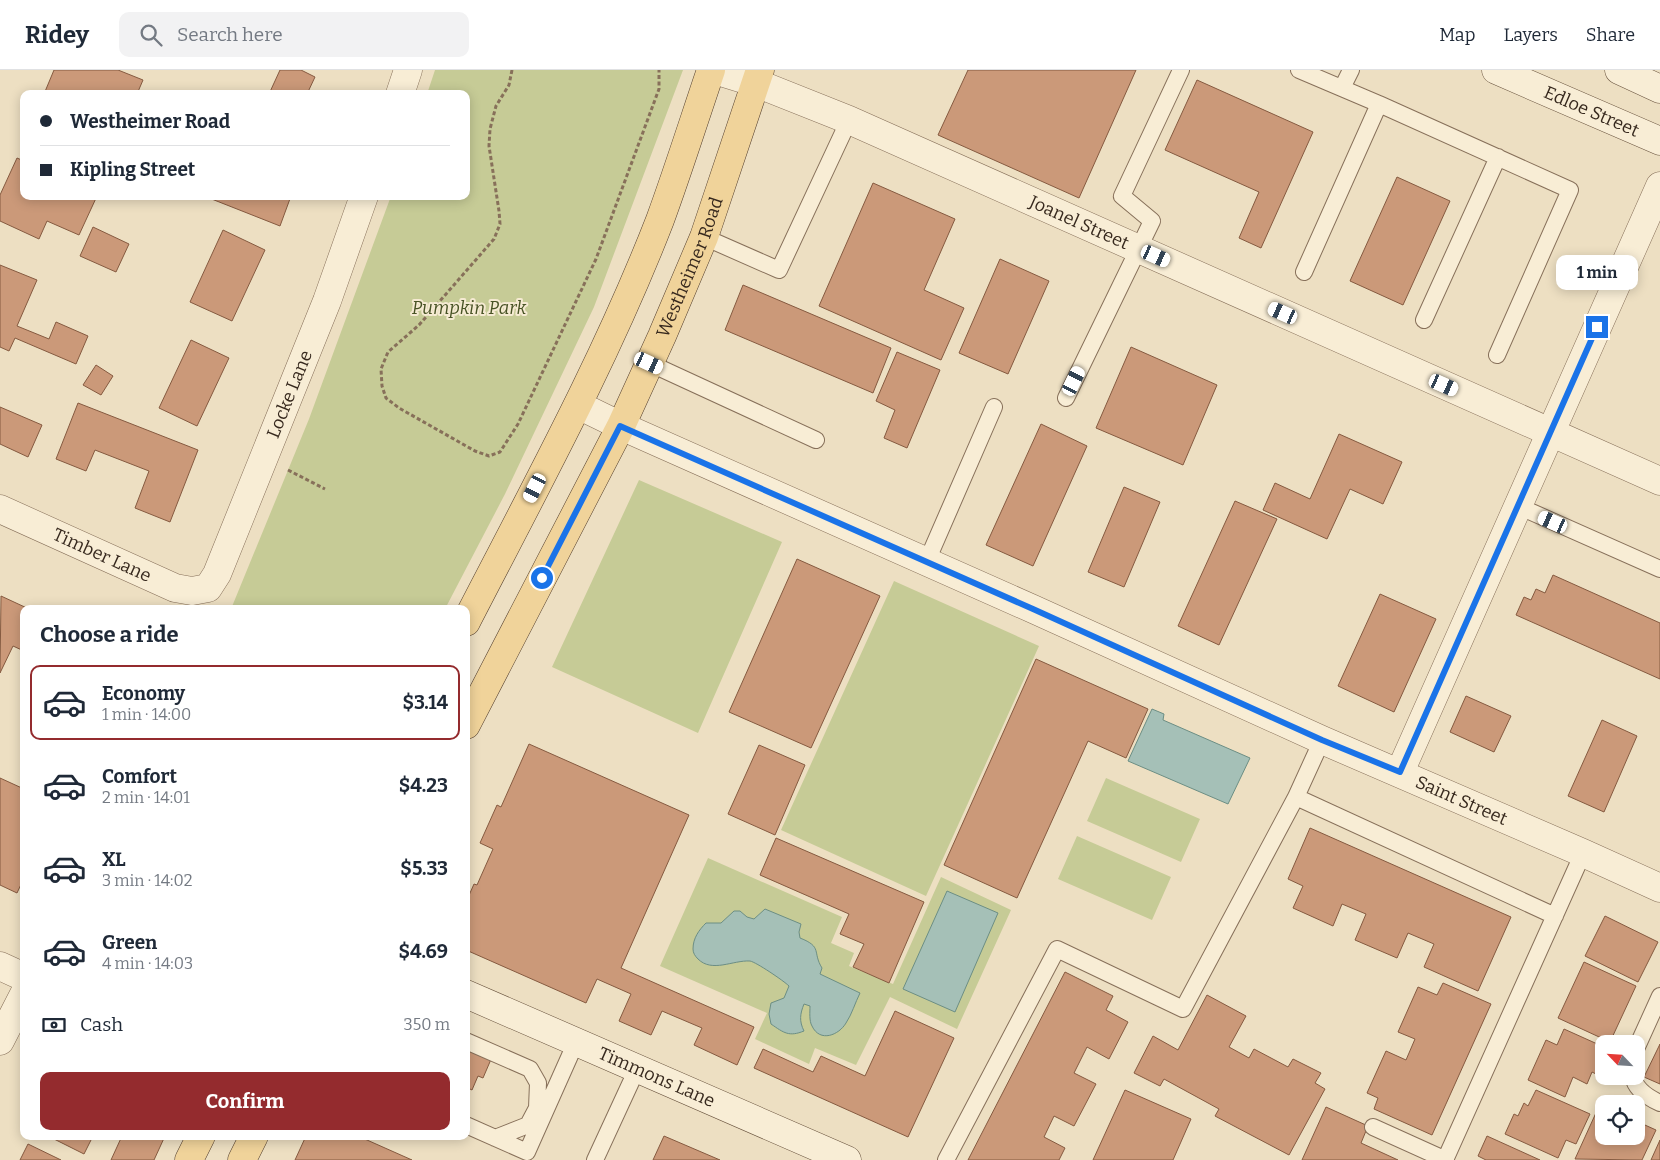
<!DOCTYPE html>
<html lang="en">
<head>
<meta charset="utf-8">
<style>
	:root { --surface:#fff; --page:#f2f2f3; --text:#1f2937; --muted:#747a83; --line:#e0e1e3; --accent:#942b2e }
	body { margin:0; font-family:Bitter,serif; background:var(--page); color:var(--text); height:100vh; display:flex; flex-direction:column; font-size:19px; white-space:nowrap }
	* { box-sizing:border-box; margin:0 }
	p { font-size:16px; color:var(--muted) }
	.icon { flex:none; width:28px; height:28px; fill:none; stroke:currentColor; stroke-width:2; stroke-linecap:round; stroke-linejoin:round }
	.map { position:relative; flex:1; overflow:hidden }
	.panel { position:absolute; left:20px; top:535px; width:450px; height:535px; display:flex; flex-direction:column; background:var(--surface); border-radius:10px; box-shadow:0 2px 12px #0003 }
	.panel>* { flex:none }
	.top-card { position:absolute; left:20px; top:20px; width:450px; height:110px; border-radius:10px; box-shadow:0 2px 12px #0003; display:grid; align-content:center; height:110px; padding:0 20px; background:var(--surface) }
	.needle { width:32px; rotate:295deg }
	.fabs { position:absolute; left:1595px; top:965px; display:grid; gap:10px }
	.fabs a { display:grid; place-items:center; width:50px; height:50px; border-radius:10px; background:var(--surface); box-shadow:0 2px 12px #0003; font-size:25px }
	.end { position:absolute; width:22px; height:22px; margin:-11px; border:6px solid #1a73e8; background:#fff; box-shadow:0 0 0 2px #fff }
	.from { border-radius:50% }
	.bubble { position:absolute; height:35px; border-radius:10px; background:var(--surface); box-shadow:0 2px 12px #0003; font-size:16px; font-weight:700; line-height:35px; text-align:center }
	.car { position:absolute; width:15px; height:30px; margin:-15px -8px; border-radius:6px; box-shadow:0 0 4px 1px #0007; background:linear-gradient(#fff 24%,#345 0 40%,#fff 0 76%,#345 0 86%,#fff 0) }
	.top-card b { display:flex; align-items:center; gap:18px; height:48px; font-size:19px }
	.top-card b+b { border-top:1px solid var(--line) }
	.top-card i { width:12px; height:12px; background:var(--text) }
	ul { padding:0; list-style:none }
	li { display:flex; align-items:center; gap:15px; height:75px; margin:0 10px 8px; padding:0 10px; border:2px solid transparent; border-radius:10px }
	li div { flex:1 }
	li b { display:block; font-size:19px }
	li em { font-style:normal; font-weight:700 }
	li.selected { border-color:var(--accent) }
	li>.icon { width:45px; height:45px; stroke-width:1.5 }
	h2 { padding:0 20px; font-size:22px; line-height:60px }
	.pay { display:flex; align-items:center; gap:12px; height:55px; padding:0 20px; font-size:19px }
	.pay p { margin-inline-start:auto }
	.primary-button { display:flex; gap:10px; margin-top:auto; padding:10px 20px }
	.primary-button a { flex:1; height:58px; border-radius:10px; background:var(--accent); color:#fff; font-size:20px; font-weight:700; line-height:58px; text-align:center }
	header { display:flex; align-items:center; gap:30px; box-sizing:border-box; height:70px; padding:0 25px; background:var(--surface); border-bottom:1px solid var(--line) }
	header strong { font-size:24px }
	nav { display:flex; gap:28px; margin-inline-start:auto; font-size:18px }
	.search { width:350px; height:45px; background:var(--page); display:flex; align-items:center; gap:12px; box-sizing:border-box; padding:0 18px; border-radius:10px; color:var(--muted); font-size:19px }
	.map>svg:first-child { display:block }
	.green { fill:#c6cb96 }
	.water { fill:#a5c0b7; stroke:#6c8e84 }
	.building { fill:#cb9979; stroke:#855a40 }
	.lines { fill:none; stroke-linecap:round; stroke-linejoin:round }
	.lane-casing { stroke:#87705a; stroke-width:18 }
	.street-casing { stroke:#87705a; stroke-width:29 }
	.secondary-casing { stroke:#68523d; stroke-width:29 }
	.primary-casing { stroke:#543f2e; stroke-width:29 }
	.path { stroke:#87705a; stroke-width:3; stroke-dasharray:4 2.5; stroke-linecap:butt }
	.lane { stroke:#f8edd5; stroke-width:16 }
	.street { stroke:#f8edd5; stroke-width:28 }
	.secondary { stroke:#f8edd5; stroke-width:28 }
	.primary { stroke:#f0d39a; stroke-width:28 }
	.route { stroke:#1a73e8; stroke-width:6 }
	.labels { text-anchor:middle; stroke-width:4; stroke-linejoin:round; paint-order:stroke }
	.street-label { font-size:18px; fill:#37291e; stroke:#f5ead2 }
	.park-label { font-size:18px; font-style:italic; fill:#485325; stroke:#f5ead2 }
</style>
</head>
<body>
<header>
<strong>Ridey</strong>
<div class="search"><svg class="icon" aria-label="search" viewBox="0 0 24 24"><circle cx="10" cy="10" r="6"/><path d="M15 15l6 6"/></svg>Search here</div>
<nav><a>Map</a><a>Layers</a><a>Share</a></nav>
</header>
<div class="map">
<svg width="1660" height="1090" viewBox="0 0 1660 1090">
	<rect width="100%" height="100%" fill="#eddfc2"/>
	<path class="green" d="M435 0H683L594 237 505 424 445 539H231L309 349 391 126H466V24H427Z
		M639 410 782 472 698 663 552 597Z
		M894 511 1039 576 926 826 781 760Z
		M1106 708 1200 749 1181 792 1087 751Z
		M1077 766 1171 807 1152 850 1058 809Z
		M708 788 842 847 831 873 854 883 849 896 893 914 941 807 1011 840 957 959 890 927 856 995 815 978 809 994 755 969 767 943 660 896Z"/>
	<path class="water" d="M1152 639 1164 644 1163 650 1250 688 1228 734 1128 691Z
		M947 821 998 843 955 942 903 919Z
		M765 839 801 854 799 862 800 868C823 877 812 882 822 898L820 904 860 923C855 933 852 944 846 953 839 965 820 973 812 956 809 951 810 942 810 936L804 934C800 944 799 951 804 961 789 967 784 963 771 954L769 944 771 933 784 928 789 916C784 911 756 892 750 891 733 890 712 903 698 889 695 886 693 883 693 879 693 868 699 860 706 853H721L734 841H740L747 847 754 849Z"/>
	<path class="building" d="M54 0H118L143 10 137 24H44Z
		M280 0H301L315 7 307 24H269Z
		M968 0H1136L1079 128 938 65Z
		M1197 10 1313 62 1261 178 1239 168 1259 122 1165 80Z
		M17 88 24 91V126H97L79 165 47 151 39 169 0 151V125Z
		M1397 107 1450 131 1403 235 1350 211Z
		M873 113 955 149 924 220 964 238 941 290 819 236Z
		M204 126H291L280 156Z
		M93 157 129 174 116 202 80 186Z
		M223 160 265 180 232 251 190 232Z
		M1000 189 1049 211 1008 304 959 283Z
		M0 195 37 210 17 256 49 269 56 252 88 266 76 294 15 268 9 281 0 277Z
		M743 215 891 278 873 323 725 260Z
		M191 270 229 288 197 356 159 338Z
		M1131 277 1217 315 1183 395 1096 358Z
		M897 282 940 300 907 378 884 368 895 340 876 331Z
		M96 295 113 306 101 325 83 315Z
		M78 333 198 380 170 452 135 438 149 401 95 380 86 401 56 389Z
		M0 337 42 355 28 387 0 374Z
		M1041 354 1087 376 1033 496 986 475Z
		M1339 364 1402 392 1383 434 1350 419 1327 469 1263 440 1275 413 1310 429Z
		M1124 417 1160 432 1124 517 1088 502Z
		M1235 431 1277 449 1219 575 1178 556Z
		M797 489 880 526 811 678 729 642Z
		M1553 505 1660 553V609L1516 545 1524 527 1531 530 1536 519 1545 523Z
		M1380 524 1436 549 1394 642 1338 616Z
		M1 526 29 539H24V581L13 576 0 603Z
		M1036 589 1148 639 1126 688 1088 671 1017 828 944 795Z
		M1466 626 1511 646 1494 682 1450 662Z
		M1602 650 1637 666 1604 742 1568 726Z
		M529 674 689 745 621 898 754 957 737 995 694 975 702 958 662 941 651 965 619 951 631 924 597 909 586 933 466 880V832L474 814 477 815 493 779 480 773 497 735 501 737Z
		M759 675 805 695 775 765 728 744Z
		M0 708 24 719V808L17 823 0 815Z
		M1310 758 1511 847 1478 921 1424 897 1434 874 1408 863 1397 888 1355 870 1366 844 1342 834 1333 856 1293 838 1303 816 1288 809Z
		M776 768 924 832 889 913 853 897 864 874 840 864 849 844 760 805Z
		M1605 846 1658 872 1638 912 1585 886Z
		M1584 892 1636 916 1610 972 1558 948Z
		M1065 902 1113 926 1106 940 1128 952 1109 989 1087 977 1074 1003 1096 1014 1074 1056 1054 1046 1044 1067 1065 1078 1059 1090H968Z
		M1443 913 1491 934 1432 1065 1374 1039 1378 1028 1367 1023 1386 981 1406 990 1415 969 1398 962 1418 917 1437 925Z
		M1207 925 1246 946 1229 977 1249 988 1254 979 1288 997 1293 989 1321 1003 1315 1013 1325 1019 1289 1085 1215 1046 1219 1039 1164 1009 1160 1016 1134 1003 1153 966 1178 980Z
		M895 941 954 968 908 1067 754 998 763 979 813 1002 821 986 865 1006Z
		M1564 959 1604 977V987L1596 1004 1592 1002 1587 1014 1573 1007 1565 1027 1528 1010 1546 970 1557 975Z
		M1660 974V1014L1644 1007Z
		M466 975 492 987 483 1008 478 1006 472 1020 466 1017Z
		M1125 1020 1191 1049 1173 1090H1093Z
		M1536 1020 1590 1044 1576 1074 1566 1070 1558 1088 1505 1064 1514 1044 1518 1046 1524 1033 1528 1036Z
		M1600 1034 1604 1036V1066H1636V1051L1656 1060 1642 1090 1575 1089Z
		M1326 1037 1368 1056 1361 1073 1398 1090H1302Z
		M48 1066H93L84 1084Z
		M122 1066H165L154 1090H111Z
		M306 1066H358L412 1090H295Z
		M664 1066 720 1090H653Z
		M1487 1066 1540 1090H1486L1478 1086Z
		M1660 1070V1090H1651Z
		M28 1074 61 1090H20Z"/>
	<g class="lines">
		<defs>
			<path id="lane" d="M1299 0 1379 34 1304 202
				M1342 18 1351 0
				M1379 34 1570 120 1497 285
				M704 167 779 200 849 50
				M1424 250 1498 87
				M649 293 816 370
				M1066 328 1152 151 1122 126 1181 0
				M1518 436 1660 499
				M927 491 994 337
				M1296 727 1555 846
				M466 971 530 999 538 1013 537 1038 528 1055 495 1068
				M1636 979 1660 926
				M1633 1006C1635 1020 1649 1028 1660 1033
				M466 1055 527 1082 576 972
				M1373 1057 1446 1090
				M595 1090 637 999
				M946 1090 1057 879 1183 939 1296 727 1322 670
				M1445 1090 1583 783"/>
			<g id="street">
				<path id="s1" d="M714 0 756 13 849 50 1660 411"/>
				<path d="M400 24 408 0"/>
				<path id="s2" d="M578 335 621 356 1033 539 1322 670 1583 783 1660 818"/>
				<path id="s3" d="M0 439 175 518 192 521 208 518 217 504 327 231 364 126"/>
				<path d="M1400 702 1660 116"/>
				<path d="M0 896 24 907"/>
				<path d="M0 971 24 924"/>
			</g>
			<g id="secondary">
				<path id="s4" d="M1496 0 1660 71"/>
				<path d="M1619 0 1660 19"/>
				<path id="s5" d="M466 924 847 1090"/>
			</g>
			<g id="primary">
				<path d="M466 552C534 420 606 289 660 150 678 101 694 50 711 0"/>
				<path id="s6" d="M466 655 621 356 662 266 704 167 760 0"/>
				<path d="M189 1090 201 1066"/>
				<path d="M242 1090 254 1066"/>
			</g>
		</defs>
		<use href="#lane" class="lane-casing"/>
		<use href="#street" class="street-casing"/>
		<use href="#secondary" class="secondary-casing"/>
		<use href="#primary" class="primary-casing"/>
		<path class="path" d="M512 0 509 15 496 36 490 59 489 76 499 141 500 154 494 169 419 255 388 282 381 299 382 316 386 328 399 338 475 381 489 386 500 382 518 354 596 189 659 19V0
			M288 400 325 419"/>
		<use href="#lane" class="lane"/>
		<use href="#street" class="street"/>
		<use href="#secondary" class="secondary"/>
		<use href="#primary" class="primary"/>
	</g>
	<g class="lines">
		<path class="route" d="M542 508 620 356 1033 539 1322 670 1400 702 1597 257"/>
	</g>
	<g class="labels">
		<g class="street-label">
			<text dy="6" stroke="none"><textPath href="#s4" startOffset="104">Edloe Street</textPath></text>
			<text dy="6" stroke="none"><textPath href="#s1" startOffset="396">Joanel Street</textPath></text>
			<text dy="6" stroke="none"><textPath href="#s6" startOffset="510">Westheimer Road</textPath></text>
			<text dy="6" stroke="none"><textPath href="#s3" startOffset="436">Locke Lane</textPath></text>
			<text dy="6" stroke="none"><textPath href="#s3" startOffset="112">Timber Lane</textPath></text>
			<text dy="6" stroke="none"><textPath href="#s2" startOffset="968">Saint Street</textPath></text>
			<text dy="6" stroke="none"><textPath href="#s5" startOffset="208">Timmons Lane</textPath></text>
		</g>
		<g class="park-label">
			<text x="469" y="244">Pumpkin Park</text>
		</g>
	</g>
</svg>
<div class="fabs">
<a><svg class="needle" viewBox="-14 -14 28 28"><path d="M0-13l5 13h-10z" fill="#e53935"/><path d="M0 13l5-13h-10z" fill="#747a83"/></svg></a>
<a><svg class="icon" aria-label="locate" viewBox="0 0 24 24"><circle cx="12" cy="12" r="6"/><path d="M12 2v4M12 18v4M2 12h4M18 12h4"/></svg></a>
</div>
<i class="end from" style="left:542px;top:508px"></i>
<i class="end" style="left:1597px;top:257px"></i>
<div class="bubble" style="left:1556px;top:185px;width:82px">1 min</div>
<i class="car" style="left:1156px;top:186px;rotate:114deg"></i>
<i class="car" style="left:1283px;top:243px;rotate:294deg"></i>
<i class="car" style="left:649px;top:293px;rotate:115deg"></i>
<i class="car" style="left:1074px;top:311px;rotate:26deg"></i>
<i class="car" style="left:1444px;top:315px;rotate:114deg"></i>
<i class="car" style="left:535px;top:418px;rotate:207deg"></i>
<i class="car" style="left:1553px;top:452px;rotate:294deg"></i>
<div class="top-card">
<b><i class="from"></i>Westheimer Road</b>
<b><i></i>Kipling Street</b>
</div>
<section class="panel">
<h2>Choose a ride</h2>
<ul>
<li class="selected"><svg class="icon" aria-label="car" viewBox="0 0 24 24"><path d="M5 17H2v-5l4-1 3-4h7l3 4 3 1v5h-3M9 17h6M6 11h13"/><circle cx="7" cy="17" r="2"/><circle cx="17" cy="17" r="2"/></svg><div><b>Economy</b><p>1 min · 14:00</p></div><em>$3.14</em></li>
<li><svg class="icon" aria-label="car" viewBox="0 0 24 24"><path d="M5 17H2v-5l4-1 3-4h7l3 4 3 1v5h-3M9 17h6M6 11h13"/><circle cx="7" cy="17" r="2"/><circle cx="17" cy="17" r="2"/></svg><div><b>Comfort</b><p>2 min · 14:01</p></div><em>$4.23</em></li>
<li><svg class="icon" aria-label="car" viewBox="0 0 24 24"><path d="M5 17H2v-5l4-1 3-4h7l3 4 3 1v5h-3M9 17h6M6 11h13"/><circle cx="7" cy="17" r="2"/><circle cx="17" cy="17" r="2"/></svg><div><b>XL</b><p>3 min · 14:02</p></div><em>$5.33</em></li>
<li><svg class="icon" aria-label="car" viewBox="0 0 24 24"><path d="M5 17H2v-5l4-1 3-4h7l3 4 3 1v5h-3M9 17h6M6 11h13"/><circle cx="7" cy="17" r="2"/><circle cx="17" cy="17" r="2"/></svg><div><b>Green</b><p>4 min · 14:03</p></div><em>$4.69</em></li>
</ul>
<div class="pay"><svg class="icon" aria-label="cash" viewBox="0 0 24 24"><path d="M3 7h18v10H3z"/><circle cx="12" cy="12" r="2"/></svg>Cash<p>350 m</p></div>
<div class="primary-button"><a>Confirm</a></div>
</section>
</div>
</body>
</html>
